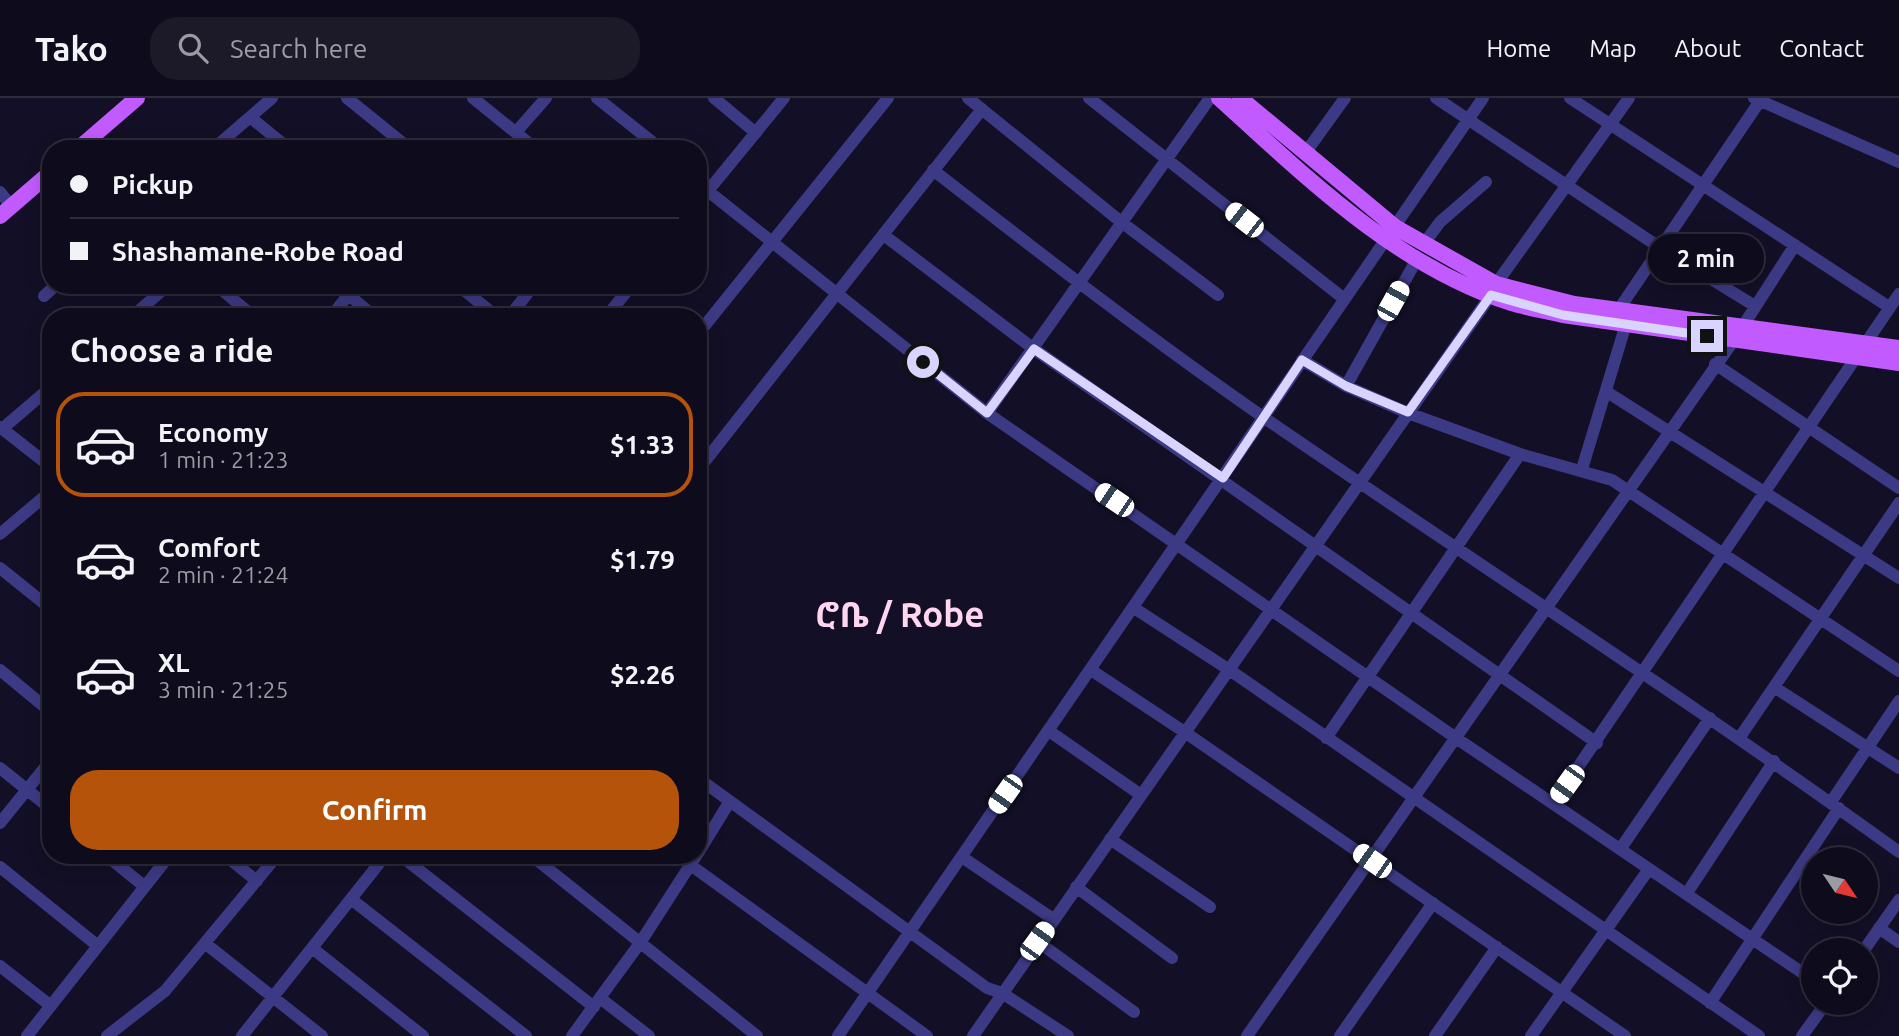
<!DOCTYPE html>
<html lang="en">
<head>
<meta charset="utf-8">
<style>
	:root { --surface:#0e0b1c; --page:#1c1929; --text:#f1f3f6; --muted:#9b9ba3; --line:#2e2b3b; --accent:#b45309 }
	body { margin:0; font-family:Ubuntu,"Noto Sans Ethiopic",sans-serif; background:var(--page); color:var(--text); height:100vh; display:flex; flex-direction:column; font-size:26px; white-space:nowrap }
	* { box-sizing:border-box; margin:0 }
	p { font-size:23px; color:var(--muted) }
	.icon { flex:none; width:38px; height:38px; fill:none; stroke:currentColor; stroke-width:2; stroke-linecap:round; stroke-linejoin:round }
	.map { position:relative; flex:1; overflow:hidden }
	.panel { position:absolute; left:42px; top:210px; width:665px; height:556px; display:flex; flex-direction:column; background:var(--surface); border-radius:28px; box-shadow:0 4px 18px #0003,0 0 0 2px var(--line) }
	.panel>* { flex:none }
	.top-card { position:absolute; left:42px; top:42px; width:665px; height:154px; border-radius:28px; box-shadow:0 4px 18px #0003,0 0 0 2px var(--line); display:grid; align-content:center; height:154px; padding:0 28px; background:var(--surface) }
	.needle { width:46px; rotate:125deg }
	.fabs { position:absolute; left:1801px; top:749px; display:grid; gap:14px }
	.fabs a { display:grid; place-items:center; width:77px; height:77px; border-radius:50%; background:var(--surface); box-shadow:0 4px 18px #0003,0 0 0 2px var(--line); font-size:35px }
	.end { position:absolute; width:32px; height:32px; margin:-16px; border:9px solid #d9d4ff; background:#111; box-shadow:0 0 0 4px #111 }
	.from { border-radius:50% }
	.bubble { position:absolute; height:49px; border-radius:24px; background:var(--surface); box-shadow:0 4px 18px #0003,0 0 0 2px var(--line); font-size:23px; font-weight:700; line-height:49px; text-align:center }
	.car { position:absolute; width:21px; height:42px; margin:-21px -10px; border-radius:9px; box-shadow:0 0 5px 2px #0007; background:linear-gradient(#fff 24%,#345 0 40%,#fff 0 76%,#345 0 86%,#fff 0) }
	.top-card b { display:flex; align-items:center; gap:24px; height:66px; font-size:26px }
	.top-card b+b { border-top:2px solid var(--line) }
	.top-card i { width:18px; height:18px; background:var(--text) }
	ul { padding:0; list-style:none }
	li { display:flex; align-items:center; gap:21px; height:105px; margin:0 14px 10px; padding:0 14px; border:4px solid transparent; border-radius:28px }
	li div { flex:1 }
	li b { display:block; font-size:26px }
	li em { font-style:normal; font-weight:700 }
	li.current { border-color:var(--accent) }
	li>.icon { width:63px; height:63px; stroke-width:1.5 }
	h2 { padding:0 28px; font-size:32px; line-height:84px }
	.action { display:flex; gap:14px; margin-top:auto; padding:14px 28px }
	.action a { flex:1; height:80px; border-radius:28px; background:var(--accent); color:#fff; font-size:28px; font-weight:700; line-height:80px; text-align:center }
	header { display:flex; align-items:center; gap:42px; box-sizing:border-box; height:98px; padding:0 35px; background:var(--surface); border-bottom:2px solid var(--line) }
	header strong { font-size:33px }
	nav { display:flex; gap:38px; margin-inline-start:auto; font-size:24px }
	.search { width:490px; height:63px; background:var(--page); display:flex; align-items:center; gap:18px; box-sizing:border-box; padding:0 24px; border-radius:28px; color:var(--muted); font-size:26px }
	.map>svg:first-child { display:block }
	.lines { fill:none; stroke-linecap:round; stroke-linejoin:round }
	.minor { stroke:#3d3a85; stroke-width:12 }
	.major { stroke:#c25bff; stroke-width:16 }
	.route { stroke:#d9d4ff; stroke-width:9 }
	.labels { text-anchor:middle; stroke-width:5; stroke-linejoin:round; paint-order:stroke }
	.town-label { font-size:35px; font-weight:bold; fill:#ffd6f0; stroke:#130f26 }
</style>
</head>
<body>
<header>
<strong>Tako</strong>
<div class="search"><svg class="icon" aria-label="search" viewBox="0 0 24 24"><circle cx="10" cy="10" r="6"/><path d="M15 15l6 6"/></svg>Search here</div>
<nav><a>Home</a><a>Map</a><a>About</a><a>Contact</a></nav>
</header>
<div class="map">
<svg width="1899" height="938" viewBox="0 0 1899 938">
	<rect width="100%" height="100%" fill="#130f26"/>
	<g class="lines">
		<path class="minor" d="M347 0 410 51
			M473 0 536 51
			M597 0 661 51
			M714 0 756 35
			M968 0 1120 123 1218 197
			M1089 0 1343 200
			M1436 0 1659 149 1755 208
			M1570 0 1889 209
			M1754 0 1899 64
			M250 19 289 51
			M516 34 546 0
			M213 51 272 0
			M1306 54 1345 0
			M933 72C1042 157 1152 242 1266 321 1477 466 1692 604 1899 754
			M698 80 711 90
			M708 93 987 315 1456 640 1813 882
			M0 94 11 108
			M698 105 784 0
			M885 138 1034 251 1597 645
			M1423 147 1440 124 1486 84
			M1496 186 1629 0
			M216 187 254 219
			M337 187 375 219
			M458 187 497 219
			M44 198 56 187
			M1619 211 1760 3
			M132 219 168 187
			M331 219 356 187
			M509 219 534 187
			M606 219 632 187
			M698 236 888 0
			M1302 262 1346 288 1408 315 1520 356 1612 382 1899 573
			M1715 266 1899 390
			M1346 288 1417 161
			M1607 294 1899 480
			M987 315 1210 0
			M0 329 51 369
			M2 331 51 289
			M1582 371 1626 226
			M698 372 982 11
			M0 436 51 393
			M0 470 51 511
			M1134 510 1231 573 1759 938
			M0 572 51 614
			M1091 572 1186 635 1625 938
			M1774 589 1899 670
			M1049 633 1141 697
			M1740 639 1899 405
			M1326 640 1520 356
			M0 670 51 711
			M698 680 987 890 1002 895 1068 938
			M1831 704 1899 603
			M1553 706 1899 196
			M0 725 51 662
			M1110 741 1210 809
			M1621 750 1710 620
			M698 755 730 703
			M107 758 144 788
			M226 758 257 783
			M401 758 594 909
			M532 758 757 938
			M678 758 927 938
			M962 759 1053 821
			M0 769 98 848
			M1076 789 1172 860
			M1687 795 1774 663
			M351 801 526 938
			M1879 830 1899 844
			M1037 843 1134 914
			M206 846 322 938
			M312 850 423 938
			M1864 852 1899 802
			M0 868 51 908
			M600 900 649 938
			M1710 905 1839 710
			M27 938 169 758
			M107 938 165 893 277 758
			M242 938 385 758
			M572 938 640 845 696 758
			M838 938 1483 0
			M973 938 1491 197
			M1247 938 1734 242 1795 147
			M1340 938 1433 805
			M1435 938 1497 849
			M1531 938 1649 771
			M1802 938 1826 905"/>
		<path class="major" d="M1219 0C1306 79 1396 168 1511 205 1527 210 1546 213 1563 217L1899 265
			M1240 0 1395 129 1496 186 1574 206 1899 250
			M78 51 137 0
			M0 118 51 74"/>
	</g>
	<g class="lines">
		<path class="route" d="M923 264 987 315 1034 251 1223 380 1302 262 1346 288 1408 314 1491 197 1563 217 1707 238"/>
	</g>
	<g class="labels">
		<g class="town-label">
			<text x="900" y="529">ሮቤ / Robe</text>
		</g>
	</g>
</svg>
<div class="fabs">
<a><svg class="needle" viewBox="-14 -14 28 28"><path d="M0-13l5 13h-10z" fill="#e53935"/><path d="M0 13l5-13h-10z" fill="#9b9ba3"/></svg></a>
<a><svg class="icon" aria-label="locate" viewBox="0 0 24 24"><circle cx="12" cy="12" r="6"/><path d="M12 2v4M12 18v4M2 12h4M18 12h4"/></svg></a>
</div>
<i class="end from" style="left:923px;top:264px"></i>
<i class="end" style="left:1707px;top:238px"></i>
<div class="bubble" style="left:1648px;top:136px;width:116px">2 min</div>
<i class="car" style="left:1244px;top:122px;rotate:308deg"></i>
<i class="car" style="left:1393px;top:203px;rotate:29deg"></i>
<i class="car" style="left:1114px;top:402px;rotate:304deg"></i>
<i class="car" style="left:1567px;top:686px;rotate:216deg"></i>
<i class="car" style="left:1005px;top:696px;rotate:215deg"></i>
<i class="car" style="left:1372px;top:763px;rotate:305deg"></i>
<i class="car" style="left:1037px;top:843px;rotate:36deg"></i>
<div class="top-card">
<b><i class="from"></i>Pickup</b>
<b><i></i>Shashamane-Robe Road</b>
</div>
<section class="panel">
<h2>Choose a ride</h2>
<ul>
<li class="current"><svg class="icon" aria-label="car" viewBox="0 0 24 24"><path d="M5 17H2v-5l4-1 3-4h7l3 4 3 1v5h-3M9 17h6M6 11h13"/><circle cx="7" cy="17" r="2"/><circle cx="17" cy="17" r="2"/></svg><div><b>Economy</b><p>1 min · 21:23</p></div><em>$1.33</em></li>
<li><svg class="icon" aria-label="car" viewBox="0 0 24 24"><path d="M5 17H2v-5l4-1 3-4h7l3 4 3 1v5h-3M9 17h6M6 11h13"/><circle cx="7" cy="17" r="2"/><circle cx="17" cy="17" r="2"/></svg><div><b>Comfort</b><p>2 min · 21:24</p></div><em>$1.79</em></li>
<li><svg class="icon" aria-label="car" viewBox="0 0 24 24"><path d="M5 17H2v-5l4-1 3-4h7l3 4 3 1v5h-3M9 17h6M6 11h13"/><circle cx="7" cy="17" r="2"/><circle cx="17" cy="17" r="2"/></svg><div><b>XL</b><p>3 min · 21:25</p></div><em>$2.26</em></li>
</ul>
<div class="action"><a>Confirm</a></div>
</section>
</div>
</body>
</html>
